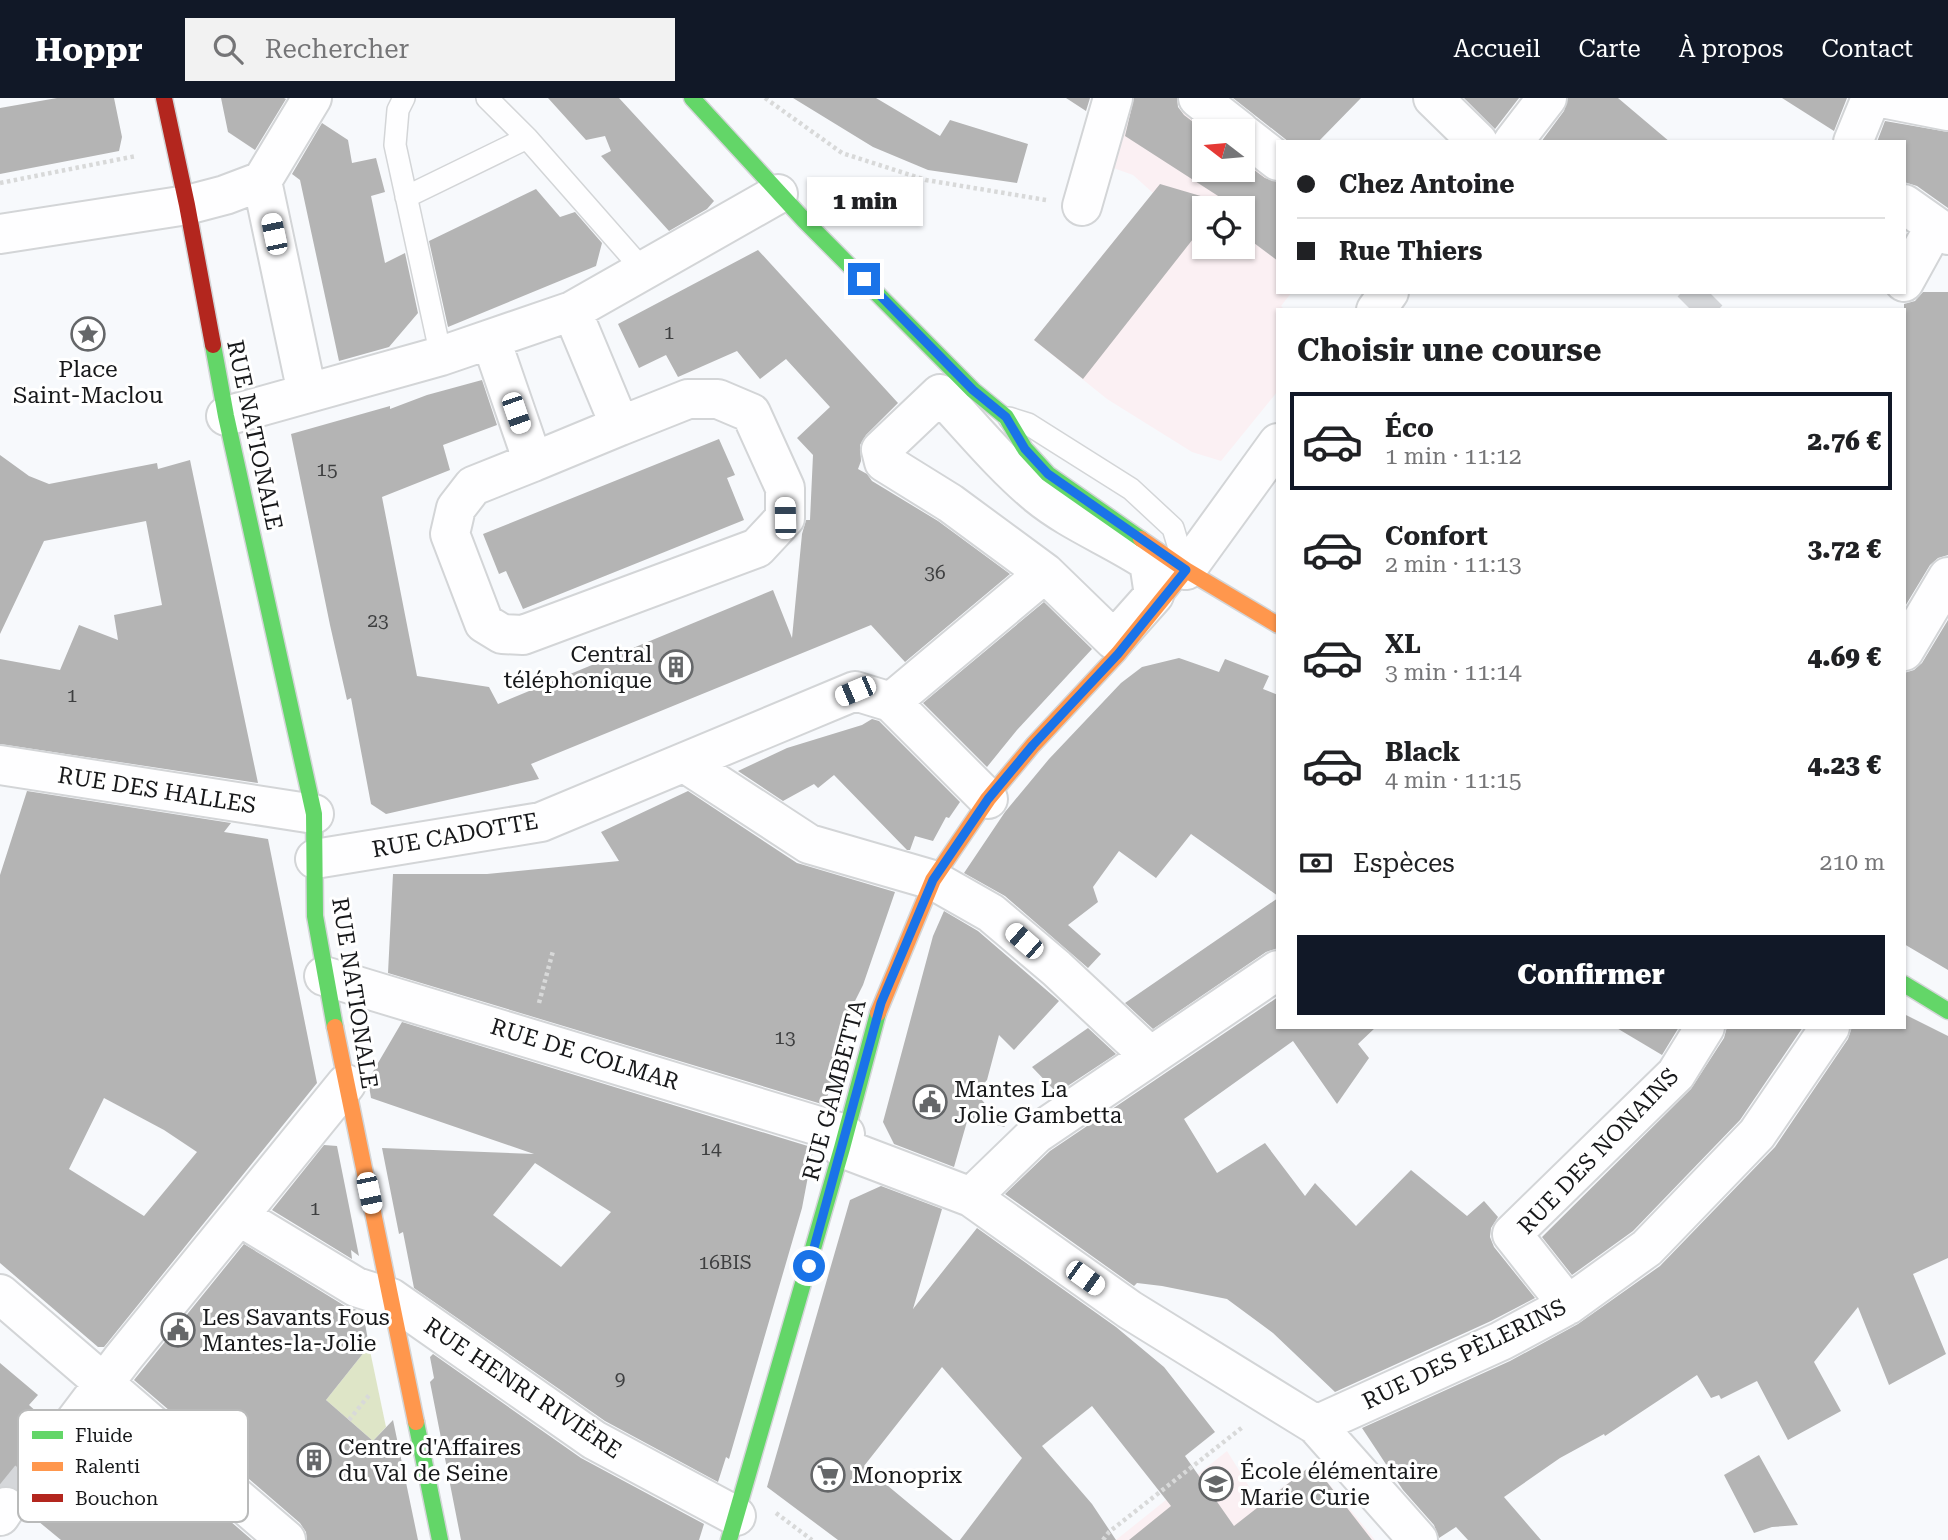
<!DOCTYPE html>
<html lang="fr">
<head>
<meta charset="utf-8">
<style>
	:root { --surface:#fff; --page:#f2f2f2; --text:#202124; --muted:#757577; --line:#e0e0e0; --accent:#111827 }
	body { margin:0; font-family:"Roboto Serif",serif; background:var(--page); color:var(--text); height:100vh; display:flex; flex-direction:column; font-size:26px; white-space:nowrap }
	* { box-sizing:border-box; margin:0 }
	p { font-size:23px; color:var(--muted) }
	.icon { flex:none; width:38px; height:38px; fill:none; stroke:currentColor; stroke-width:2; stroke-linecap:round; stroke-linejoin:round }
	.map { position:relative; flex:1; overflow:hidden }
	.panel { position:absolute; left:1276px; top:210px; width:630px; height:721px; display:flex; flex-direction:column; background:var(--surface); border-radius:0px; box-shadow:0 2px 5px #0004 }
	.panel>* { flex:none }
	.banner { position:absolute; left:1276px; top:42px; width:630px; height:154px; border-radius:0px; box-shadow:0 2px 5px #0004; display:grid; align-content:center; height:154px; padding:0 21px; background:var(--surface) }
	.needle { width:46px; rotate:286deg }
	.buttons { position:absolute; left:1192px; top:21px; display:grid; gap:14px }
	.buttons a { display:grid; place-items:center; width:63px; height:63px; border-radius:0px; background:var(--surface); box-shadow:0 2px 5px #0004; font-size:35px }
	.end { position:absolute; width:32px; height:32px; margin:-16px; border:9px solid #1a73e8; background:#fff; box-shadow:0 0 0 4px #fff }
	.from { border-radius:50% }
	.bubble { position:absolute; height:49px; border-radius:0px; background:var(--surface); box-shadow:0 2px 5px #0004; font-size:23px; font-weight:800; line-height:49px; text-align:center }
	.car { position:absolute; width:21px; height:42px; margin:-21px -10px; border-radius:9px; box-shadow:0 0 5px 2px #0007; background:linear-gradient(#fff 24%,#345 0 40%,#fff 0 76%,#345 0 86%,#fff 0) }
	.banner b { display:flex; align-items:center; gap:24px; height:66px; font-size:26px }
	.banner b+b { border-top:2px solid var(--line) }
	.banner i { width:18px; height:18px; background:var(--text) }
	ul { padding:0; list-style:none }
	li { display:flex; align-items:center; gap:21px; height:98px; margin:0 14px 10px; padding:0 7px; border:4px solid transparent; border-radius:0px }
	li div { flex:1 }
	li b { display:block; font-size:26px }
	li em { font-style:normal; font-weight:800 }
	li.selected { border-color:var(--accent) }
	li>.icon { width:63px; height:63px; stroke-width:1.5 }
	h2 { padding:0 21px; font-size:32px; line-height:84px }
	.pay { display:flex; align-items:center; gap:18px; height:77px; padding:0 21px; font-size:26px }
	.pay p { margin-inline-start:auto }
	.action { display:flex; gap:14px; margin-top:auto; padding:14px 21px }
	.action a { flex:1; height:80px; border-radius:0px; background:var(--accent); color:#fff; font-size:28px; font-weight:800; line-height:80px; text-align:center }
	header { display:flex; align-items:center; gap:42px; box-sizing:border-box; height:98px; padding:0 35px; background:var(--accent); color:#fff }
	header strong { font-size:33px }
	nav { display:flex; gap:38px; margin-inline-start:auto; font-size:24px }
	.search { width:490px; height:63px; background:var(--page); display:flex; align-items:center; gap:18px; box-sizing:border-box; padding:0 24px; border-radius:0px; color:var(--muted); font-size:26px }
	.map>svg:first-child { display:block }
	.education { fill:#fbf0f3; fill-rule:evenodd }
	.green { fill:#dee5c7 }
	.building { fill:#b4b4b4; fill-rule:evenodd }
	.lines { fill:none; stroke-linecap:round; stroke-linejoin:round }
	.street-tunnel { stroke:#d5d7da; stroke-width:38; stroke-dasharray:38 19; stroke-linecap:butt }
	.lane-casing { stroke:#d3d5d7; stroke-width:24 }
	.street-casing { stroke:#d3d5d7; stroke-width:42 }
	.fast-casing { stroke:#d3d5d7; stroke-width:19 }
	.slow-casing { stroke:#d3d5d7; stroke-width:19 }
	.jam-casing { stroke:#d3d5d7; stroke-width:19 }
	.path { stroke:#d8d9d9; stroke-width:4.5; stroke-dasharray:3.5 3.5; stroke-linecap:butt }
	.lane { stroke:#fefeff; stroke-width:21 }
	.street { stroke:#fefeff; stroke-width:38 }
	.fast { stroke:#63d668; stroke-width:16 }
	.slow { stroke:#ff974d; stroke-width:16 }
	.jam { stroke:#b3261e; stroke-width:16 }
	.route { stroke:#1a73e8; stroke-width:9 }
	.labels { text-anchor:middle; stroke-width:6; stroke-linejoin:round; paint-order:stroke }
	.number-label { font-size:19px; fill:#3e3f40 }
	.poi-label { font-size:23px; fill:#17181a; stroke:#fff; text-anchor:start }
	.street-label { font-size:23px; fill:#17181a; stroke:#fff }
	.key { fill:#fff; stroke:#b9baba; stroke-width:2 }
	.key-label { font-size:19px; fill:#17181a }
</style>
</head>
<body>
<header>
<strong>Hoppr</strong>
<div class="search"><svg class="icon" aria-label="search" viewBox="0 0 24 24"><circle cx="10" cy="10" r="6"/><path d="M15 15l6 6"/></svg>Rechercher</div>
<nav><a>Accueil</a><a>Carte</a><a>À propos</a><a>Contact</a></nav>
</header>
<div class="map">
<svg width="1948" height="1442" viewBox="0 0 1948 1442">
	<rect width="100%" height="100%" fill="#f7f9fc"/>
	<path class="education" d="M1124 0H1165L1206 33H1204V72H1242L1243 58 1277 86 1278 194H1292L1281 208 1285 212H1278L1277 294 1221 363 1192 354 1107 301 1034 242 1153 95 1133 77 1105 67ZM1204 110H1242V149H1204Z
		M1227 1353 1260 1406 1313 1366 1375 1442H1116Z"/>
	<path class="green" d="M369 1248 386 1329 373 1343 326 1302Z"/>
	<path class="building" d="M57 0H114L122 39 119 53 0 76V10Z
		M221 0H284L286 1 255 52 228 34Z
		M548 0H619L714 103 707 111 669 133 601 58 611 53 605 38 586 42Z
		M793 0H876L940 38 950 22 1028 46 1017 85 928 72 873 49Z
		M1066 0H1090L1086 13Z
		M1134 0H1177L1178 9 1184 17 1205 33 1204 72H1242V63L1265 80 1278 84V163L1242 136V110H1227L1229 105 1125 38Z
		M1233 0H1361L1318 44H1289Z
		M1464 0H1519L1495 31Z
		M1568 0H1618L1670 44H1541L1564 13Z
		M1782 0H1847L1834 33Z
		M1885 23 1948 34V110L1917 88 1904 84V44H1877Z
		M322 25 348 42 352 65 376 60 385 94 371 98 385 165 405 155 418 215 389 249 339 263 300 82 292 76Z
		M1160 86 1221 104 1217 110H1204V127L1083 281 1034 242Z
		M536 91 560 119 575 114 602 145 596 168 448 229 429 143Z
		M758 152 898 305 866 337 860 347 861 363 858 371 867 376 872 383 938 423 1010 476 905 564 871 527 531 666 539 681 386 716 371 706 351 600 347 602 330 527 291 336 390 308V311L427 297 482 282 497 327 443 347 450 372 382 399 417 578 489 589 498 606 773 492 792 540 802 436 806 422H810L813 357 797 340 830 309 786 261 760 281 737 253 678 279 666 257 639 270 618 226Z
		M1923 194H1948V457L1938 460 1930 467 1904 510V206L1915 203Z
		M719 341 735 377 727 380 744 422 523 511 506 473 499 476 483 436Z
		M0 357 29 378 49 386 157 365 158 371 190 362 258 685 0 646V561L60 572 79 527 118 542 114 517 162 507 146 423 44 443 0 536Z
		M1044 504 1092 551 1017 632 987 669 923 605Z
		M1948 522V872L1904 846V575L1914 572 1922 565Z
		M1179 560 1219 574 1225 561 1269 578 1263 591 1278 597V798L1191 736 1156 780 1119 753 1093 789 1098 804 1068 827 1101 856 1088 870 1005 798 964 775 1005 714 1049 661 1121 585 1142 569Z
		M872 621 879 623 960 704 949 720 946 719 933 743 915 738 910 752H907L834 677 818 690 814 686 783 703 738 673 787 650 862 627Z
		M27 693 231 725 224 734 268 741 317 985 104 1249H98L0 1165V777ZM104 1000 164 1032 197 1054 144 1118 69 1071Z
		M688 693 797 765 895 794 863 887 853 907 825 1007 388 875 393 776H487L619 763 601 734Z
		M1278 800V850L1266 854 1153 931 1125 905Z
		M944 813 978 833 1059 903 1014 952 999 937 987 982 976 995 1005 1029 968 1020 954 1069 894 1046 883 1024 933 838Z
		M1278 899V929H1376L1358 946 1369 960 1337 1006 1293 943 1184 1021 1217 1075 1265 1045 1305 1098 1315 1085 1356 1128 1411 1072 1467 1118 1484 1103 1498 1119 1491 1130 1490 1139 1494 1149 1535 1200 1491 1223 1335 1294 1273 1235 1227 1201 1162 1188 1137 1185 1134 1188 1005 1096 1050 1053Z
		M1904 916 1948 938V1160L1913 1176 1946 1256 1889 1287 1858 1209 1814 1264 1841 1313 1788 1342 1757 1283 1721 1301 1719 1297 1711 1300 1697 1277 1605 1338 1604 1336 1560 1360 1504 1399 1541 1442H1468L1456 1429 1439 1440 1434 1427 1403 1392 1362 1330 1510 1263 1578 1226 1660 1168 1775 1049 1848 941 1852 929H1904Z
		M402 924 811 1049 813 1052 802 1110 729 1361 726 1359 718 1384 605 1323 414 1190 403 1134 399 1136 382 1050 534 1056 371 1000 368 982ZM535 1065 611 1114 561 1169 493 1117Z
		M1615 929H1679L1662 957Z
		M1727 929H1803L1740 1022 1633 1133 1572 1177 1542 1139 1691 991 1724 940Z
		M1088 930 1116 956 1057 995 1032 969Z
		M324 1047 337 1048 359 1158 351 1152 352 1161 272 1112Z
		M881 1088 942 1111 913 1211 977 1130 1116 1229 1164 1269 1215 1334 1185 1358 1234 1428 1313 1366 1372 1442H1129L1171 1408 1092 1308 1042 1348 1092 1406 1116 1442H960L1022 1360 942 1269 864 1368 953 1442H838L767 1389 850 1102Z
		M244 1146 345 1208 363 1214 369 1248 326 1302 373 1343 393 1322 418 1442H307L306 1434 300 1425 134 1282Z
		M433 1256 581 1360 704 1426 699 1442H461L430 1284 434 1280 430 1259Z
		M0 1265 38 1297 29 1307 48 1324 45 1332 47 1342 54 1352 65 1356 75 1354 80 1351 99 1368 127 1334 252 1442H61L27 1414 26 1400 19 1391 8 1387 0 1389Z
		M1759 1357 1798 1427 1772 1429 1754 1435 1724 1377Z"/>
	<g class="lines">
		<path class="street-tunnel" d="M1691 212 1709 194
			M6 1409 67 1334"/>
		<defs>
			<path id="lane" d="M404 0 398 12 395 47 441 258
				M487 0 527 40 644 173
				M406 99 527 40
				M1009 320 1028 326 1131 391 1173 430 1185 470"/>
			<path id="street" d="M1198 0 1240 33
				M1433 0 1478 44
				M1882 0 1948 13
				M1242 35 1278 63
				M1513 44 1547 0
				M1853 44 1871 0
				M262 83 307 295
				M1904 106 1948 137
				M1082 108 1113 0
				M0 136 187 107 225 97 262 83 312 0
				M1904 184 1935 128
				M1376 212 1389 194
				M491 242 533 364 473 388 456 410 450 436 484 525 502 536 523 537 757 450 785 420V390L751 315 718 301H688L620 328 572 213
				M940 296C972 330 1002 367 1038 397 1071 424 1113 440 1149 464L1154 497 1114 542 1045 475 950 405 884 364 881 352Z
				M226 318 441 258 572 213 778 96
				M533 364 620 328
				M1186 472 1278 345
				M1904 553 1948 479
				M891 604 1045 475
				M685 665 809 746 933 782 991 815 1056 870 1150 958
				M0 667 314 716
				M315 761 541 724 855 593 891 604 988 701
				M324 878 845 1036
				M842 1050 971 1099 1130 1212 1316 1327 1418 1442
				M971 1099 1036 1036 1278 872
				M239 1118 356 1189 391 1200 594 1342 736 1418
				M0 1196 286 1442
				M1568 1207 1512 1136 1676 976 1705 929
				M1316 1327 1501 1243 1568 1207 1647 1150 1757 1036 1830 929
				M67 1334 123 1260 346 986
				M0 1418 6 1409"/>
			<path id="fast" d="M692 0 804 122 973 292 1006 319 1025 351 1048 376 1141 441
				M213 247 226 318 314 716 315 818 335 929
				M1904 886 1948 913
				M416 1324 440 1442
				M729 1442 842 1050 878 915"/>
			<path id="slow" d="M1141 441 1186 472 1278 527
				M878 915 933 782 988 701 1033 647 1118 556 1186 472
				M335 929 416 1324"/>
			<path id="jam" d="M164 0 187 107 213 247"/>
		</defs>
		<use href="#lane" class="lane-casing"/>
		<use href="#street" class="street-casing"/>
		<use href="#fast" class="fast-casing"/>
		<use href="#slow" class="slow-casing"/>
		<use href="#jam" class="jam-casing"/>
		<path class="path" d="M765 0 842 55 926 82 1046 102
			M0 85 136 58
			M539 905 553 853
			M349 1322 370 1296
			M776 1415 812 1442
			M1103 1442 1109 1434 1244 1328"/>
		<use href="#lane" class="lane"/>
		<use href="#street" class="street"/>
		<use href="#fast" class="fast"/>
		<use href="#slow" class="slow"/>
		<use href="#jam" class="jam"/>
	</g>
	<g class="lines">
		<path class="route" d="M809 1168 881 905 933 782 988 701 1033 647 1118 556 1186 472 1048 376 1025 351 1006 319 973 292 864 181"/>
	</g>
	<defs>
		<symbol id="sight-ring" viewBox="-11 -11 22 22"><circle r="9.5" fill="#fff" stroke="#656769" stroke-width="1.5"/><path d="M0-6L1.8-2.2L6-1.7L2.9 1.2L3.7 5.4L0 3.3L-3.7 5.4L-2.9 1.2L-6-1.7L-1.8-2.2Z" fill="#656769"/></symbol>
		<symbol id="building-ring" viewBox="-11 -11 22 22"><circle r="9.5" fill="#fff" stroke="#656769" stroke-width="1.5"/><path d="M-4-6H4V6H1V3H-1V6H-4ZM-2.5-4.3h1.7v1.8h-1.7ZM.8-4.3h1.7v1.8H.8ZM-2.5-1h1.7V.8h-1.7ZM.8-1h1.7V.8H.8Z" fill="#656769"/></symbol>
		<symbol id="civic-ring" viewBox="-11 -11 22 22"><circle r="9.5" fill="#fff" stroke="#656769" stroke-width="1.5"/><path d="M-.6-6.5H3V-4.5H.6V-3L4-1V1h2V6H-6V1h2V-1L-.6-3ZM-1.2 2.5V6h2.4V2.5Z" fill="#656769"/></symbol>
		<symbol id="supermarket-ring" viewBox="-11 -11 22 22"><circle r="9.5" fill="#fff" stroke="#656769" stroke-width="1.5"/><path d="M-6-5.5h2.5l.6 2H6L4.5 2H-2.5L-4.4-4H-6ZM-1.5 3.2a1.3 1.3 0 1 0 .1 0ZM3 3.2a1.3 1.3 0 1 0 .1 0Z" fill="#656769"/></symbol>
		<symbol id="school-ring" viewBox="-11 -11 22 22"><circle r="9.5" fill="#fff" stroke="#656769" stroke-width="1.5"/><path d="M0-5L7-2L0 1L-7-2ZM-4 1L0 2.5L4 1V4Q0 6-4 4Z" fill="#656769"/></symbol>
	</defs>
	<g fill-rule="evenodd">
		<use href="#sight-ring" x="69" y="217" width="38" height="38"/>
		<use href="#building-ring" x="657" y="550" width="38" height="38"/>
		<use href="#civic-ring" x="911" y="985" width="38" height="38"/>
		<use href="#civic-ring" x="159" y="1213" width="38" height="38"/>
		<use href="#building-ring" x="295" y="1343" width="38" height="38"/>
		<use href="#supermarket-ring" x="809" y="1358" width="38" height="38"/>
		<use href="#school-ring" x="1197" y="1367" width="38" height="38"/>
	</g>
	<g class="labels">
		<g class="number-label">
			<text x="669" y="241">1</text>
			<text x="327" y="378">15</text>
			<text x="935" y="481">36</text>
			<text x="378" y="529">23</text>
			<text x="72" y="604">1</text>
			<text x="785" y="946">13</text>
			<text x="711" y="1057">14</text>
			<text x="315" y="1117">1</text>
			<text x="725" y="1171">16BIS</text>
			<text x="620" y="1287">9</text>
		</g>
		<g class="poi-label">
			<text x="88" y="279" text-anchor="middle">Place<tspan x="88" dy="26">Saint-Maclou</tspan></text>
			<text x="652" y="564" text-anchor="end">Central<tspan x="652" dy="26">téléphonique</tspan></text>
			<text x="954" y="999">Mantes La<tspan x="954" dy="26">Jolie Gambetta</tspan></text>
			<text x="202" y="1227">Les Savants Fous<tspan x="202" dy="26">Mantes-la-Jolie</tspan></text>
			<text x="338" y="1357">Centre d'Affaires<tspan x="338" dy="26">du Val de Seine</tspan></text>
			<text x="1240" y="1381">École élémentaire<tspan x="1240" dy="26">Marie Curie</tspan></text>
			<text x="852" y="1385">Monoprix</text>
		</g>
		<g class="street-label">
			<text transform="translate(255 337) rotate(78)" y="8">RUE NATIONALE</text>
			<text transform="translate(157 692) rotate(9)" y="8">RUE DES HALLES</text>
			<text transform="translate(455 737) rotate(-10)" y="8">RUE CADOTTE</text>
			<text transform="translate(355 895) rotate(81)" y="8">RUE NATIONALE</text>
			<text transform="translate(585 956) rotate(17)" y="8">RUE DE COLMAR</text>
			<text transform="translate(834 992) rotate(-75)" y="8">RUE GAMBETTA</text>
			<text transform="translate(1598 1053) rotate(-46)" y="8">RUE DES NONAINS</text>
			<text transform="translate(1464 1256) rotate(-26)" y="8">RUE DES PÈLERINS</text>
			<text transform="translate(523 1290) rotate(34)" y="8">RUE HENRI RIVIÈRE</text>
		</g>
	</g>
	<rect x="18" y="1312" width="230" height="112" rx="10" class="key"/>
	<rect x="32" y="1333" width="31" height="8" fill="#63d668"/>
	<rect x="32" y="1364" width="31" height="9" fill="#ff974d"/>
	<rect x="32" y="1396" width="31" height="8" fill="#b3261e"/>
	<g class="key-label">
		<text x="75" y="1344">Fluide</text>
		<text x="75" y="1375">Ralenti</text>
		<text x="75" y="1407">Bouchon</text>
	</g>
</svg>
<div class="buttons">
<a><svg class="needle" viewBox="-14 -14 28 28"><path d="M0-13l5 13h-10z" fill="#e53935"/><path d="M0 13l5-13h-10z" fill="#757577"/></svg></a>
<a><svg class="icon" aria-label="locate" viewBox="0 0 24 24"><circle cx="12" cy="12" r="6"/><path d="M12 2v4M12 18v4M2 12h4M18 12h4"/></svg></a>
</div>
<i class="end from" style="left:809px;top:1168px"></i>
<i class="end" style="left:864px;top:181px"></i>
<div class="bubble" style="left:807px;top:79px;width:116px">1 min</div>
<i class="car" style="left:274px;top:136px;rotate:348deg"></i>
<i class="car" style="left:516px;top:315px;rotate:161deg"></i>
<i class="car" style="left:785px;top:420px;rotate:359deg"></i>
<i class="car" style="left:855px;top:593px;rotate:247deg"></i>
<i class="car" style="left:1024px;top:843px;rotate:311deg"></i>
<i class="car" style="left:369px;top:1095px;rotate:168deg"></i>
<i class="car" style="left:1085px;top:1180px;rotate:126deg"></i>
<div class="banner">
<b><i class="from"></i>Chez Antoine</b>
<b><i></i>Rue Thiers</b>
</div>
<section class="panel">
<h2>Choisir une course</h2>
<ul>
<li class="selected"><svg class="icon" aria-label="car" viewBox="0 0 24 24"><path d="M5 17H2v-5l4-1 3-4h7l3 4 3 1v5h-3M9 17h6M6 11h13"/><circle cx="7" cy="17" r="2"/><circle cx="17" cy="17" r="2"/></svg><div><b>Éco</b><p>1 min · 11:12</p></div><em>2.76 €</em></li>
<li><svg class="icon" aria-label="car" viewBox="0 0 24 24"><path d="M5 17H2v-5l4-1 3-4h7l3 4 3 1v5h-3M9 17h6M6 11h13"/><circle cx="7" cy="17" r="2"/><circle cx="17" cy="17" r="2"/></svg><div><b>Confort</b><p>2 min · 11:13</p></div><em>3.72 €</em></li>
<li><svg class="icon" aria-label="car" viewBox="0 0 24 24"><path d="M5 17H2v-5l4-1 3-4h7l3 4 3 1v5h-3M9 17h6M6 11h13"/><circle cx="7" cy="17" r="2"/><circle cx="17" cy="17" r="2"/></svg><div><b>XL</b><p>3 min · 11:14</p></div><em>4.69 €</em></li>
<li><svg class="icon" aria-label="car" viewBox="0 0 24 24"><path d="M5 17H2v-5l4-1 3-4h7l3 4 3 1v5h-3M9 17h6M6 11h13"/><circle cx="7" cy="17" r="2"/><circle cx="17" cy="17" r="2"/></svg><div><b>Black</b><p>4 min · 11:15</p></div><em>4.23 €</em></li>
</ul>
<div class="pay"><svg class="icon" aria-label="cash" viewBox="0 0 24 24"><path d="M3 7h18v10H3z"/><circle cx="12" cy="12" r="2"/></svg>Espèces<p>210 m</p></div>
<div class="action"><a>Confirmer</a></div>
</section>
</div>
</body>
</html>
